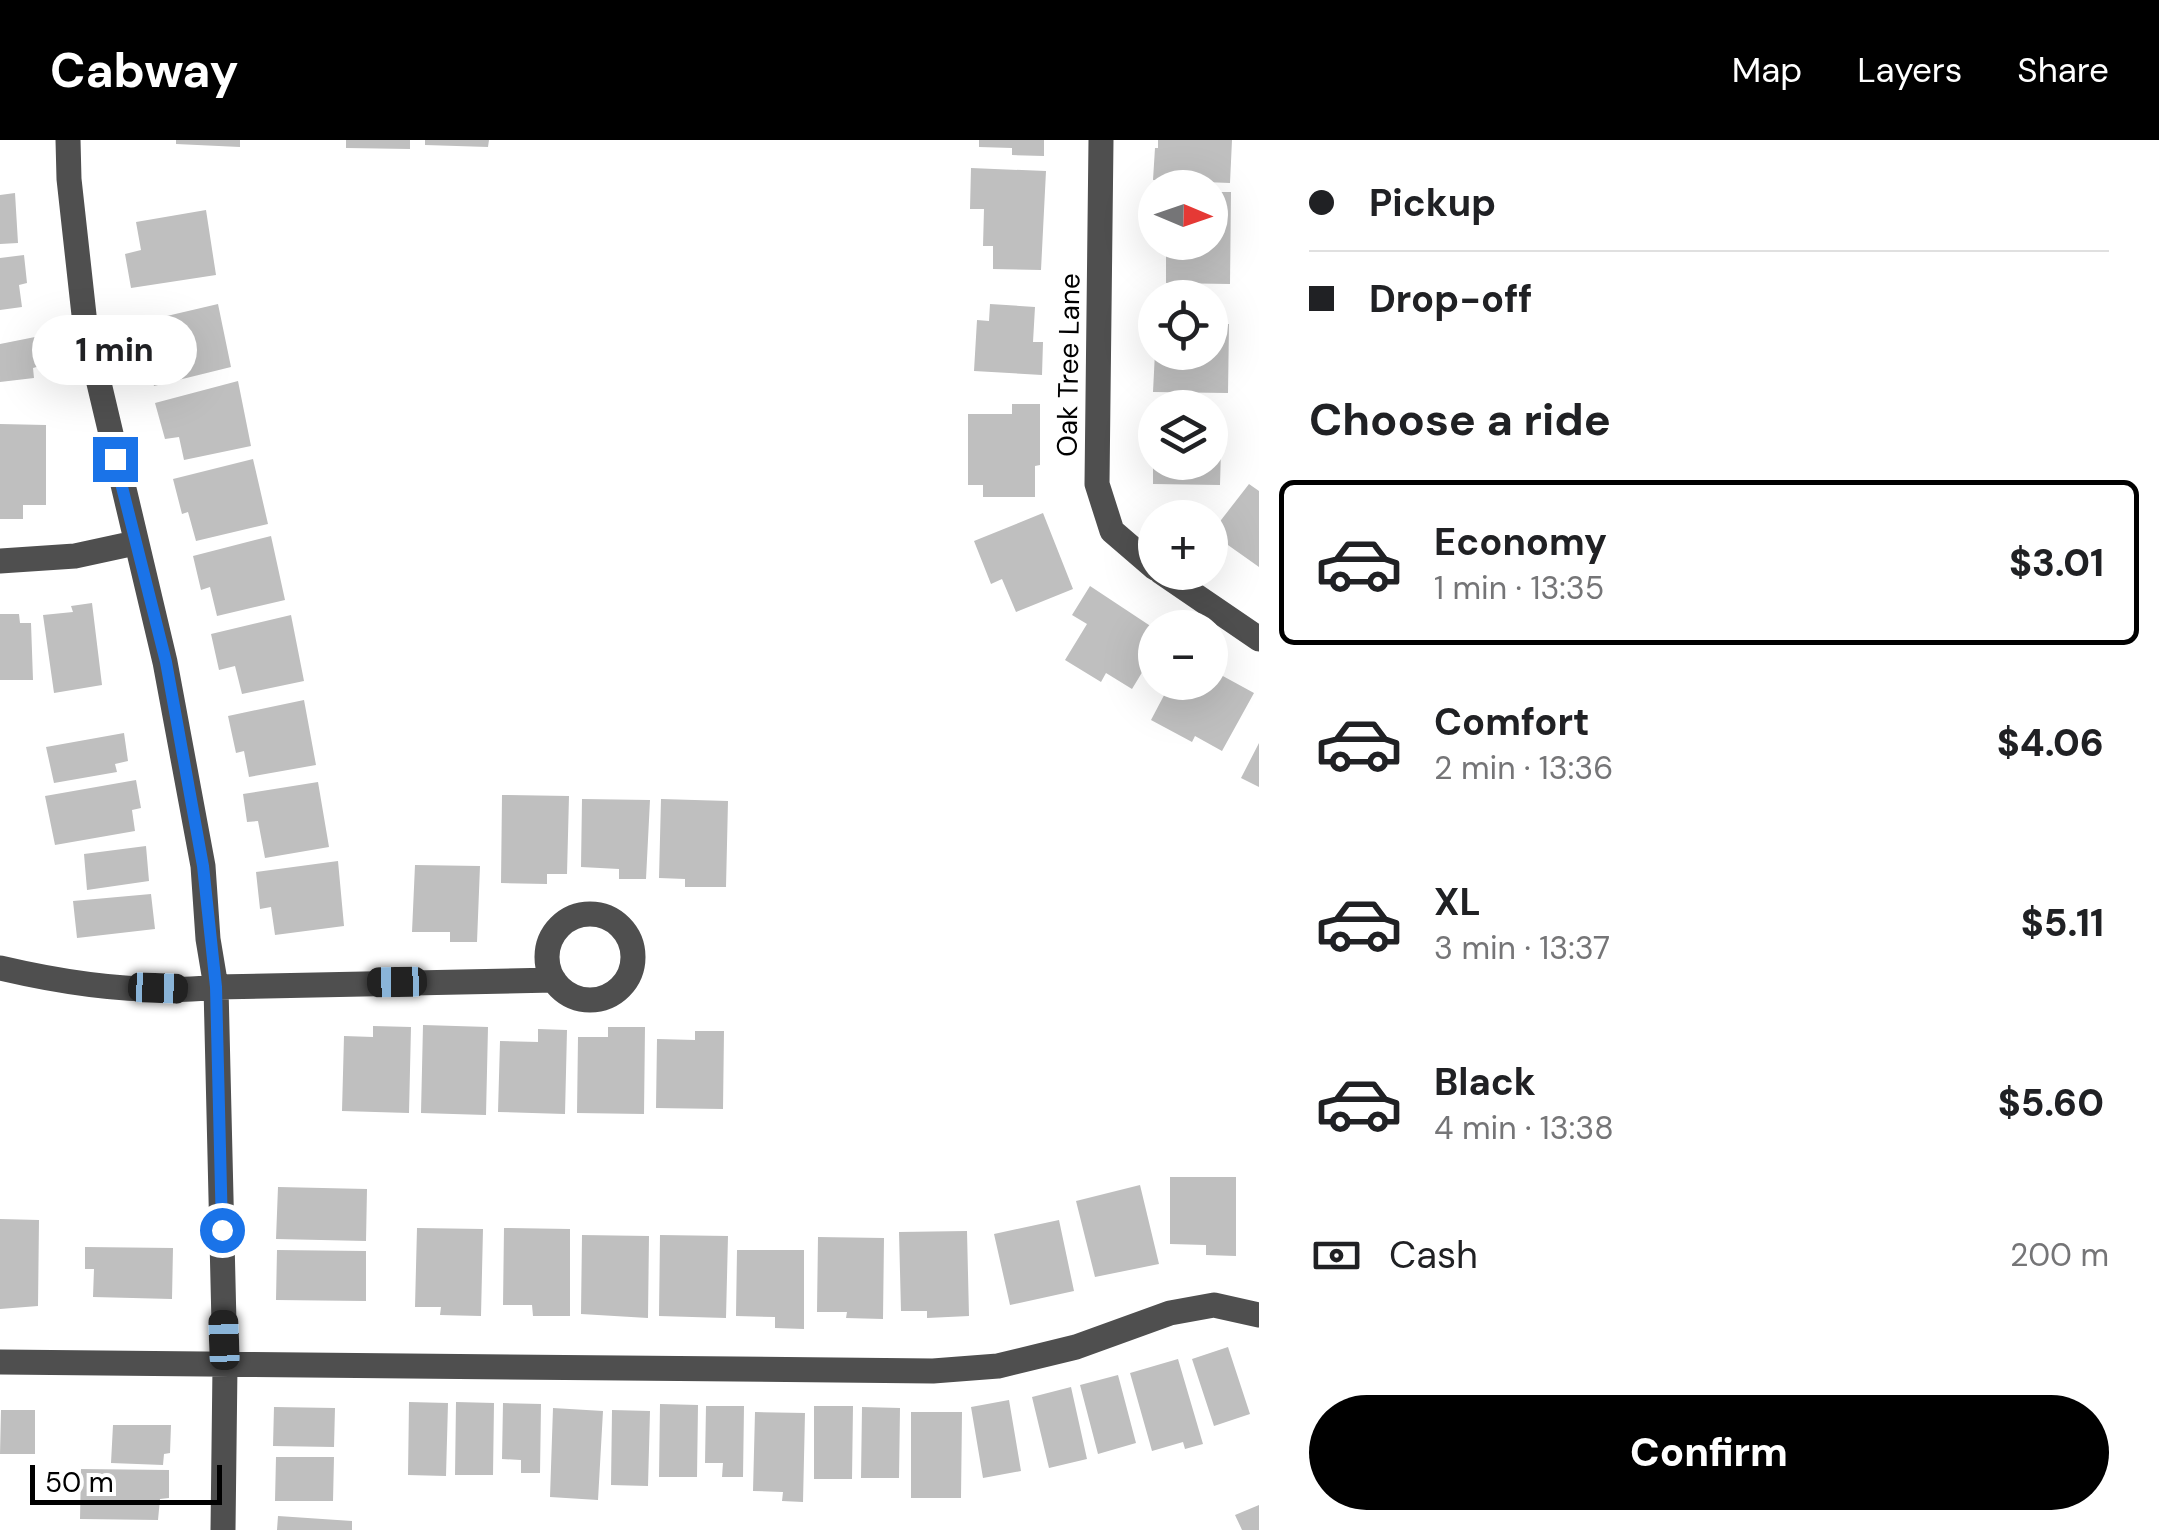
<!DOCTYPE html>
<html lang="en">
<head>
<meta charset="utf-8">
<style>
	:root { --surface:#fff; --page:#f2f2f2; --text:#202124; --muted:#757577; --line:#e0e0e0; --accent:#000 }
	body { margin:0; font-family:"DM Sans",sans-serif; background:var(--page); color:var(--text); height:100vh; display:flex; flex-direction:column; font-size:38px; white-space:nowrap }
	* { box-sizing:border-box; margin:0 }
	p { font-size:32px; color:var(--muted) }
	.icon { flex:none; width:55px; height:55px; fill:none; stroke:currentColor; stroke-width:2; stroke-linecap:round; stroke-linejoin:round }
	.map { position:relative; flex:1; overflow:hidden }
	.panel { display:flex; flex-direction:column; background:var(--surface); width:900px }
	.panel>* { flex:none }
	.top-card { display:grid; align-content:center; height:220px; padding:0 50px; background:var(--surface) }
	.needle { width:65px; rotate:92deg }
	.tools { position:absolute; left:1138px; top:30px; display:grid; gap:20px }
	.tools a { display:grid; place-items:center; width:90px; height:90px; border-radius:50%; background:var(--surface); box-shadow:0 10px 40px #0002; font-size:50px }
	.scale { position:absolute; left:30px; bottom:25px; width:192px; box-sizing:border-box; padding-left:10px; border:5px solid #000; border-top:0; font-size:28px; line-height:35px; white-space:nowrap; color:#000; -webkit-text-stroke:8px #fff; paint-order:stroke }
	.end { position:absolute; width:45px; height:45px; margin:-22px; border:12px solid #1a73e8; background:#fff; box-shadow:0 0 0 5px #fff }
	.from { border-radius:50% }
	.bubble { position:absolute; height:70px; border-radius:35px; background:var(--surface); box-shadow:0 10px 40px #0002; font-size:32px; font-weight:800; line-height:70px; text-align:center }
	.car { position:absolute; width:30px; height:60px; margin:-30px -15px; border-radius:12px; box-shadow:0 0 8px 2px #0007; background:linear-gradient(#222 24%,#8ab4d8 0 40%,#222 0 76%,#8ab4d8 0 86%,#222 0) }
	.top-card b { display:flex; align-items:center; gap:35px; height:95px; font-size:38px }
	.top-card b+b { border-top:2px solid var(--line) }
	.top-card i { width:25px; height:25px; background:var(--text) }
	ul { padding:0; list-style:none }
	li { display:flex; align-items:center; gap:30px; height:165px; margin:0 20px 15px; padding:0 30px; border:5px solid transparent; border-radius:15px }
	li div { flex:1 }
	li b { display:block; font-size:38px }
	li em { font-style:normal; font-weight:800 }
	li.selected { border-color:var(--accent) }
	li>.icon { width:90px; height:90px; stroke-width:1.5 }
	h2 { padding:0 50px; font-size:45px; line-height:120px }
	.pay { display:flex; align-items:center; gap:25px; height:110px; padding:0 50px; font-size:38px }
	.pay p { margin-inline-start:auto }
	.action { display:flex; gap:20px; margin-top:auto; padding:20px 50px }
	.action a { flex:1; height:115px; border-radius:60px; background:var(--accent); color:#fff; font-size:40px; font-weight:800; line-height:115px; text-align:center }
	header { display:flex; align-items:center; gap:60px; box-sizing:border-box; height:140px; padding:0 50px; background:var(--accent); color:#fff }
	header strong { font-size:48px }
	nav { display:flex; gap:55px; margin-inline-start:auto; font-size:35px }
	main { display:flex; flex:1; min-height:0 }
	.map>svg:first-child { display:block }
	.building { fill:#bfbfbf }
	.lines { fill:none; stroke-linecap:round; stroke-linejoin:round }
	.minor { stroke:#4f4f4f; stroke-width:25 }
	.route { stroke:#1a73e8; stroke-width:12 }
	.labels { text-anchor:middle; stroke-width:8; stroke-linejoin:round; paint-order:stroke }
	.street-label { font-size:28px; fill:#000; stroke:#fff }
</style>
</head>
<body>
<header>
<strong>Cabway</strong>
<nav><a>Map</a><a>Layers</a><a>Share</a></nav>
</header>
<main>
<div class="map">
<svg width="1259" height="1390" viewBox="0 0 1259 1390">
	<rect width="100%" height="100%" fill="#fff"/>
	<path class="building" d="M176 0H240V7L176 4Z
		M346 0H410V9L346 8Z
		M425 0H489L488 7 425 5Z
		M979 0H1044V16L1012 15V8L979 7Z
		M1158 0H1232L1230 43 1153 40 1155 8H1158Z
		M971 28 1046 31 1041 130 993 129V106H983L984 69H970Z
		M1210 52H1231L1230 144 1166 143V102H1210Z
		M15 53 18 103 0 104V55Z
		M206 70 216 135 131 148 125 114 141 110 136 82Z
		M24 115 27 143 19 145 22 167 0 170V118Z
		M218 164 231 227 154 246 147 220 162 216 154 179Z
		M990 164 1035 167 1033 202H1043L1042 235 974 231 977 180 989 181Z
		M1210 184H1229L1228 253 1153 252 1155 212H1210Z
		M35 197 40 226 33 228 34 238 0 242V204Z
		M238 241 251 306 184 320 179 297 165 299 155 263Z
		M1012 264H1040V325L1035 326V357H983V345H968V274H1012Z
		M1210 273H1222L1220 345 1153 344V322H1210Z
		M0 284 46 285V365H23V379H0Z
		M253 319 268 384 196 401 188 372 182 374 173 339Z
		M1249 344 1259 351V427L1211 393Z
		M1043 373 1073 449 1016 472 1002 439 991 444 974 401Z
		M271 396 285 460 217 476 210 447 201 450 193 416Z
		M1090 446 1155 489V511L1132 549 1106 533 1101 542 1065 520 1087 484 1072 475Z
		M92 463 102 545 54 553 43 475 73 472 71 466Z
		M0 474H19L20 483H31L33 540H0Z
		M291 475 304 541 242 554 235 526 219 530 211 494Z
		M1210 529 1254 553 1222 611 1195 596 1192 602 1151 580 1171 542H1210Z
		M304 560 316 625 249 637 244 611 236 613 228 576Z
		M124 593 128 621 115 624 117 632 54 643 46 607Z
		M1259 603V647L1241 638Z
		M136 640 141 668 132 670 135 691 55 705 45 656Z
		M318 642 329 707 265 718 258 681 247 682 243 654Z
		M502 655 569 656 567 734H547V744L501 743Z
		M582 659 650 660 646 739H619V729L581 727Z
		M661 659 728 661 726 747H685V739L659 738Z
		M146 706 149 741 87 750 84 714Z
		M338 721 344 786 275 795 271 767 260 769 256 732Z
		M415 725 480 726 477 802H450V792H412Z
		M151 754 155 789 77 798 73 761Z
		M423 885 488 887 486 975 421 973Z
		M373 886 411 887 409 973 342 971 344 896 373 897Z
		M608 887H645L644 974 577 973 578 897H608Z
		M538 889 567 890 565 974 498 972 500 901 538 902Z
		M695 891H724L723 969 656 968 657 899 695 900Z
		M1170 1037H1236V1116L1206 1115V1105L1170 1104Z
		M1140 1045 1159 1124 1095 1137 1076 1061Z
		M278 1047 367 1049 366 1101 276 1099Z
		M0 1079 39 1080 38 1166 0 1169Z
		M1059 1080 1074 1151 1010 1165 994 1094Z
		M417 1088 483 1089 481 1176 440 1175 441 1167H415Z
		M504 1088 570 1089V1176H533L532 1165H503Z
		M967 1091 969 1176 927 1178V1171H901L899 1092Z
		M582 1095 649 1096 648 1178 581 1174Z
		M660 1095 728 1096 726 1178 659 1176Z
		M818 1097 884 1098 883 1179 846 1178 847 1172H817Z
		M85 1107 173 1108 172 1159 93 1157 94 1129H85Z
		M277 1110 366 1111V1161L276 1160Z
		M737 1110H804V1189L775 1188V1177L736 1176Z
		M1228 1207 1250 1274 1214 1286 1192 1219Z
		M1178 1219 1203 1304 1185 1309 1183 1302 1152 1311 1130 1233Z
		M1118 1235 1136 1303 1098 1314 1080 1245Z
		M1071 1247 1087 1319 1049 1328 1032 1257Z
		M1009 1260 1021 1331 983 1338 971 1267Z
		M409 1262 448 1263 446 1336 408 1335Z
		M456 1262 494 1263 493 1335H455Z
		M503 1263 541 1264 540 1333H521V1320L502 1319Z
		M660 1264 698 1265 697 1337H659Z
		M706 1266H744L743 1337H722L723 1323H705Z
		M814 1266H853L852 1339H814Z
		M274 1267 335 1268 334 1307 273 1306Z
		M862 1267 900 1268 899 1338H861Z
		M553 1268 603 1271 598 1360 550 1357Z
		M1 1270H35V1314H0Z
		M612 1270 650 1271 648 1346 611 1345Z
		M755 1272 805 1273 803 1362 782 1361 783 1352 753 1351Z
		M911 1272H962L961 1358H911Z
		M113 1285H171L170 1313 164 1314 163 1325 111 1323Z
		M276 1317H334L333 1361H275Z
		M81 1329 169 1330V1358L160 1359 158 1380 80 1379Z
		M1259 1365V1390H1242L1235 1375Z
		M278 1376 352 1381V1390H277Z"/>
	<g class="lines">
		<path class="minor" d="M1101 0 1097 344 1112 391 1155 428
			M0 421 75 416 135 403
			M1161 432 1259 499
			M547 817a43 43 0 1 1 86 0a43 43 0 1 1-86 0Z
			M0 828C68 844 146 855 216 847L208 799 203 726 165 522 85 184 69 39 68 0
			M0 1222 933 1231 998 1226 1076 1207 1170 1173 1214 1165 1259 1175
			M223 1390 225 1226 216 847 554 840"/>
	</g>
	<g class="lines">
		<path class="route" d="M115 319 166 522 203 726 216 847 222 1090"/>
	</g>
	<g class="labels">
		<g class="street-label">
			<text transform="translate(1068 225) rotate(-89)" y="10">Oak Tree Lane</text>
		</g>
	</g>
</svg>
<div class="tools">
<a><svg class="needle" viewBox="-14 -14 28 28"><path d="M0-13l5 13h-10z" fill="#e53935"/><path d="M0 13l5-13h-10z" fill="#757577"/></svg></a>
<a><svg class="icon" aria-label="locate" viewBox="0 0 24 24"><circle cx="12" cy="12" r="6"/><path d="M12 2v4M12 18v4M2 12h4M18 12h4"/></svg></a>
<a><svg class="icon" aria-label="layers" viewBox="0 0 24 24"><path d="M12 4l9 5-9 5-9-5zM3 14l9 5 9-5"/></svg></a>
<a>+</a>
<a>−</a>
</div>
<div class="scale">50 m</div>
<i class="end from" style="left:222px;top:1090px"></i>
<i class="end" style="left:115px;top:319px"></i>
<div class="bubble" style="left:32px;top:175px;width:165px">1 min</div>
<i class="car" style="left:397px;top:842px;rotate:269deg"></i>
<i class="car" style="left:158px;top:848px;rotate:92deg"></i>
<i class="car" style="left:224px;top:1200px;rotate:358deg"></i>
</div>
<section class="panel">
<div class="top-card">
<b><i class="from"></i>Pickup</b>
<b><i></i>Drop-off</b>
</div>
<h2>Choose a ride</h2>
<ul>
<li class="selected"><svg class="icon" aria-label="car" viewBox="0 0 24 24"><path d="M5 17H2v-5l4-1 3-4h7l3 4 3 1v5h-3M9 17h6M6 11h13"/><circle cx="7" cy="17" r="2"/><circle cx="17" cy="17" r="2"/></svg><div><b>Economy</b><p>1 min · 13:35</p></div><em>$3.01</em></li>
<li><svg class="icon" aria-label="car" viewBox="0 0 24 24"><path d="M5 17H2v-5l4-1 3-4h7l3 4 3 1v5h-3M9 17h6M6 11h13"/><circle cx="7" cy="17" r="2"/><circle cx="17" cy="17" r="2"/></svg><div><b>Comfort</b><p>2 min · 13:36</p></div><em>$4.06</em></li>
<li><svg class="icon" aria-label="car" viewBox="0 0 24 24"><path d="M5 17H2v-5l4-1 3-4h7l3 4 3 1v5h-3M9 17h6M6 11h13"/><circle cx="7" cy="17" r="2"/><circle cx="17" cy="17" r="2"/></svg><div><b>XL</b><p>3 min · 13:37</p></div><em>$5.11</em></li>
<li><svg class="icon" aria-label="car" viewBox="0 0 24 24"><path d="M5 17H2v-5l4-1 3-4h7l3 4 3 1v5h-3M9 17h6M6 11h13"/><circle cx="7" cy="17" r="2"/><circle cx="17" cy="17" r="2"/></svg><div><b>Black</b><p>4 min · 13:38</p></div><em>$5.60</em></li>
</ul>
<div class="pay"><svg class="icon" aria-label="cash" viewBox="0 0 24 24"><path d="M3 7h18v10H3z"/><circle cx="12" cy="12" r="2"/></svg>Cash<p>200 m</p></div>
<div class="action"><a>Confirm</a></div>
</section>
</main>
</body>
</html>
